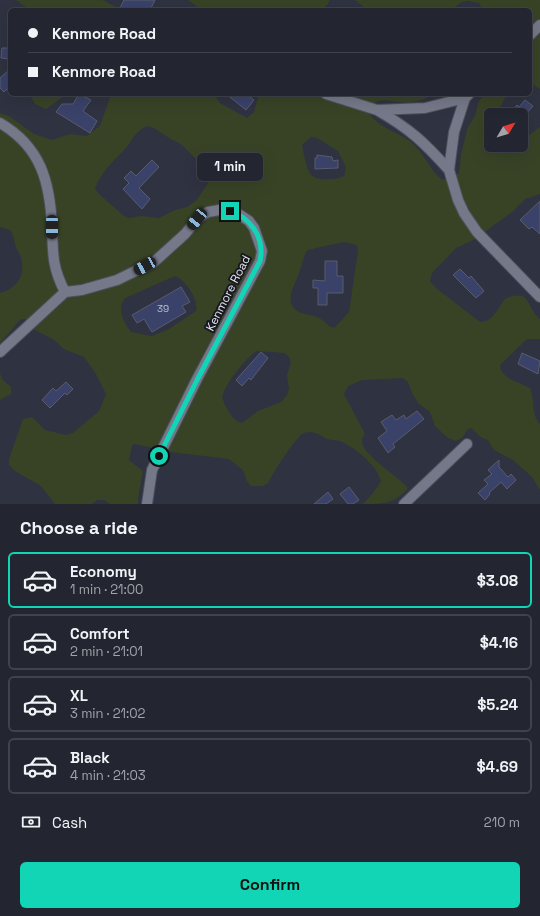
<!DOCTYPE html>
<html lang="en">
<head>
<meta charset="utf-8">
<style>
	:root { --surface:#232630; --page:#2f323c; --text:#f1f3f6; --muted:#a3a5ab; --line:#40434c; --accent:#11d5b4 }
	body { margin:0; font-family:"Space Grotesk",sans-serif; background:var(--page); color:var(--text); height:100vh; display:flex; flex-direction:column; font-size:15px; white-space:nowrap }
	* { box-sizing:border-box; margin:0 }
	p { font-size:13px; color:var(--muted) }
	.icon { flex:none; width:22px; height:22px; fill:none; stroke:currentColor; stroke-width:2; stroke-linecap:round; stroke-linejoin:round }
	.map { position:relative; height:504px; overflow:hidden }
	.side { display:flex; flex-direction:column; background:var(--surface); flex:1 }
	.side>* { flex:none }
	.top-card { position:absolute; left:8px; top:8px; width:524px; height:88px; border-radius:6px; box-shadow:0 4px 16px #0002,0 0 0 1px var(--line); display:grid; align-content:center; height:88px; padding:0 20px; background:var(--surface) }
	.needle { width:26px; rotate:52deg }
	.buttons { position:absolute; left:484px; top:108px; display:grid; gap:8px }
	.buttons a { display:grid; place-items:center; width:44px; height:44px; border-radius:6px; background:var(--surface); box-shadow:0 4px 16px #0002,0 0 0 1px var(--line); font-size:20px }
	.end { position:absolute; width:18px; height:18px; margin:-9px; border:5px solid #11d5b4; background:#111; box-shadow:0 0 0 2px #111 }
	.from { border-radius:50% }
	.bubble { position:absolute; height:28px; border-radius:6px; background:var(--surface); box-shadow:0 4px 16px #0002,0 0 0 1px var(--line); font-size:13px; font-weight:700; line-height:28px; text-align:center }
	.car { position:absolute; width:12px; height:24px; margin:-12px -6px; border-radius:5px; box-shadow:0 0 3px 1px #0007; background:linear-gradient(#222 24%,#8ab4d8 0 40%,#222 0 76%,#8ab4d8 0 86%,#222 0) }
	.top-card b { display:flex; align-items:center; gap:14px; height:38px; font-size:15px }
	.top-card b+b { border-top:1px solid var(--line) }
	.top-card i { width:10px; height:10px; background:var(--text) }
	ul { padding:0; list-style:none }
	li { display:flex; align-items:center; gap:12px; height:56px; margin:0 8px 6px; padding:0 12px; border:2px solid var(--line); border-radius:6px }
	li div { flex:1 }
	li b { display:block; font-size:15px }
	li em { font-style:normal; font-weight:700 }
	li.current { border-color:var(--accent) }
	li>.icon { width:36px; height:36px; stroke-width:1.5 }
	h2 { padding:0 20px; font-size:18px; line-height:48px }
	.pay { display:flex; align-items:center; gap:10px; height:44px; padding:0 20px; font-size:15px }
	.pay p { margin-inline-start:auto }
	.cta { display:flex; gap:8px; margin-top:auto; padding:8px 20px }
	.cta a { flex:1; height:46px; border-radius:6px; background:var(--accent); color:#111; font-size:16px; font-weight:700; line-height:46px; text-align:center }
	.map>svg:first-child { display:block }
	.green { fill:#384326; fill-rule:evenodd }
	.building { fill:#3a426a; stroke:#585c6b }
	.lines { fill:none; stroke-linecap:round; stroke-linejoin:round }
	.street-casing { stroke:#4d505b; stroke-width:12 }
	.street { stroke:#747888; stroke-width:10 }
	.route { stroke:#11d5b4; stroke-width:5 }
	.labels { text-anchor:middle; stroke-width:4; stroke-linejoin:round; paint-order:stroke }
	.number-label { font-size:10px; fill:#bbbecf }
	.street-label { font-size:12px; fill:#e6e8f1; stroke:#191a20 }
</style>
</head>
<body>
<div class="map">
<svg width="540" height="504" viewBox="0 0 540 504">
	<rect width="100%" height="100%" fill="#2f3240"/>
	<path class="green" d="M16 0H103L118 8 117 10H30Z
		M188 0H330L327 5 321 10H202Z
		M355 0H540V89L530 83V10H483L479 3 469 1 462 2 451 10H368Z
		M29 94H67L46 109 35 104Z
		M111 94H214L220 103 247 118 254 112 259 94H437C429 97 421 101 412 102 395 105 376 91 368 112 378 128 397 131 411 142 423 152 430 170 442 180L459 173 461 154 468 127 475 116 478 103 484 94H507L496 115H491V145H521V141L540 127V194L525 199 512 212 475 239 456 248 432 273 430 281 436 288 480 322C494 322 498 307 506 298 533 289 525 307 540 319V339H527L500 365C501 379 519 382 530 388 535 400 531 415 540 424V490L532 477 513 460 494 450 488 440 482 438 471 428 468 429 462 438 456 441 448 438 435 426 430 412 418 403 412 393 408 382 403 378 362 380 348 386 344 394 364 432C365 437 362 437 362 441 361 454 399 477 407 487V490C392 504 384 504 363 504 368 499 378 487 381 481 377 465 354 447 340 441 336 440 331 440 327 439 319 435 314 430 304 433 297 435 272 474 268 483L263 486H251L247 481 243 470 229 459 171 452 135 444 132 445 129 460 143 471 138 499V504H110L104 500H97L92 504H55L41 486 15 471 9 465V459L23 419 32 417 45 430 66 435 73 433 99 411 106 394 96 374 84 357 64 349 53 339 35 330 25 319H21L0 343V293C16 289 26 276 21 258 20 253 16 249 15 244 13 238 14 235 10 230L0 227V113L9 116 34 134 52 140 70 134 87 136 100 126ZM148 126 154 128 169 138 181 144 207 170 211 175 210 180 196 201 187 207 175 210 159 218 141 216 129 218 124 216 98 193 95 188C102 171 112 163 124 150 133 141 134 131 148 126ZM311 137 317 138 338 151 346 167 344 176C337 180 317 181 311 175 307 171 303 151 302 145ZM344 242 357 245 358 251 349 312 334 328C327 326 325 321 319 318 312 314 304 316 296 310 284 300 295 285 299 273 302 265 303 258 307 250ZM175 276C185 279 199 300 196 311L169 329 152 336 131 332C124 323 116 308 125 298ZM256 351 285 353 289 357 291 363 287 375 289 389 287 395 281 402 258 411 242 423C232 421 225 406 222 397 227 381 243 362 256 351Z
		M0 373 2 379 11 387V394L0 400Z"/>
	<path class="building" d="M124 0H155L150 10H119Z
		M2 48H10V59L1 58Z
		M10 69V86L4 92 0 88V78Z
		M79 94 91 100 83 111 97 121 90 133 56 112 62 104H73Z
		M226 94H246L254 100 246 110Z
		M525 100 533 106 527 113 529 115H509L517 105 519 107Z
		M317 155 332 157 333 161 338 160V168L315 169V158H317Z
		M152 160 159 167 139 188 150 199 142 209 123 189 129 183 124 178 131 171 136 176Z
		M540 201V234L532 227 529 229 520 220Z
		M325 261H337V276H343V293H327V305H318V288H313V280L325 281Z
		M460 269 469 278 471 276 484 291 476 298 453 275Z
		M181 287 190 302 182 306 186 312 152 332 144 319 137 323 132 315Z
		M261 352 268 358 251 380 249 378 242 386 236 380Z
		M522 353 540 361 538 374 518 364Z
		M66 382 73 389 67 395 65 393 50 408 42 400 53 388 56 391Z
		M417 411 424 419 393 444 395 447 388 453 378 438 387 431 381 422 392 415 396 420 404 415 406 419Z
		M499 460V467L508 477 511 474 516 480 507 489 501 482 489 493 490 494 485 500 478 493 488 484 484 480 492 474 488 470Z
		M349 487 359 500 353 504H348L340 494Z
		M328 492 333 499 326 504H314Z"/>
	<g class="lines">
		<defs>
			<path id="street" d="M530 35 540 25
				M326 94 377 110 425 108 465 98
				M469 94 465 98 454 132 449 170 458 200 464 213 477 232 540 297
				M377 110C410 129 424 142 449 170
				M0 123C41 147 50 182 52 227 53 254 52 267 65 292
				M0 352 65 292 82 290 117 280 154 262 185 234 197 219 208 212 219 210 230 211 240 215 249 221 254 228 262 251 260 261 197 379 152 470 147 504
				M404 504 467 444"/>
		</defs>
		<use href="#street" class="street-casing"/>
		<use href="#street" class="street"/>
	</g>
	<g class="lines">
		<path class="route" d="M159 456 197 380 260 261C265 238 251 218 230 211"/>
	</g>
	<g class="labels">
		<g class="number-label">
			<text x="163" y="312">39</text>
		</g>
		<g class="street-label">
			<text transform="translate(228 293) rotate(-63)" y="4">Kenmore Road</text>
		</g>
	</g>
</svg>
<div class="buttons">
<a><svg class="needle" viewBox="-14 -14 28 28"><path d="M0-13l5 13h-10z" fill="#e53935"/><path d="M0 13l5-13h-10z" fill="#a3a5ab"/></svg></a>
</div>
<i class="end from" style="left:159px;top:456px"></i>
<i class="end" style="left:230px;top:211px"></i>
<div class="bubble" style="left:197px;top:153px;width:66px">1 min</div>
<i class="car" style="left:197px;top:219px;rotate:219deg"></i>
<i class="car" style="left:52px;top:227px;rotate:180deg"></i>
<i class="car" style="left:145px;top:266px;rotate:241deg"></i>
<div class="top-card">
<b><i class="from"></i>Kenmore Road</b>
<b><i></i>Kenmore Road</b>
</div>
</div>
<section class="side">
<h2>Choose a ride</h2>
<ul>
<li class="current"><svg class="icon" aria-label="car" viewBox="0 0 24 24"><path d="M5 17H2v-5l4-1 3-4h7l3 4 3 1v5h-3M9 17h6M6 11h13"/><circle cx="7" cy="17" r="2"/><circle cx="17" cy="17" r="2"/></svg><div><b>Economy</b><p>1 min · 21:00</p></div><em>$3.08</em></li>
<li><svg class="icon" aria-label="car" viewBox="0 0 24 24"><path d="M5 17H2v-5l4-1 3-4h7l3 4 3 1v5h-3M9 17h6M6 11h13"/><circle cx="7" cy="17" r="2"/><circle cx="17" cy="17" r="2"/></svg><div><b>Comfort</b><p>2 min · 21:01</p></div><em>$4.16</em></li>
<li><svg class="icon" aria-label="car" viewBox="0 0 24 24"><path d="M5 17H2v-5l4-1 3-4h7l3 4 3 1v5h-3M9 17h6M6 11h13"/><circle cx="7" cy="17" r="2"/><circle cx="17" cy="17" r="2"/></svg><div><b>XL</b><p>3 min · 21:02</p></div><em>$5.24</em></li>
<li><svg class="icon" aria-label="car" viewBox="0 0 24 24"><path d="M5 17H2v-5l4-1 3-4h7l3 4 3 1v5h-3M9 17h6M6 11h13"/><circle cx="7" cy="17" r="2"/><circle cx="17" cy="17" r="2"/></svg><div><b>Black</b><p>4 min · 21:03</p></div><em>$4.69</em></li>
</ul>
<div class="pay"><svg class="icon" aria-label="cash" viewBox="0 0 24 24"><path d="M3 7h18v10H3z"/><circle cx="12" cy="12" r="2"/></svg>Cash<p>210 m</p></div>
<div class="cta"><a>Confirm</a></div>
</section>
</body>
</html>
